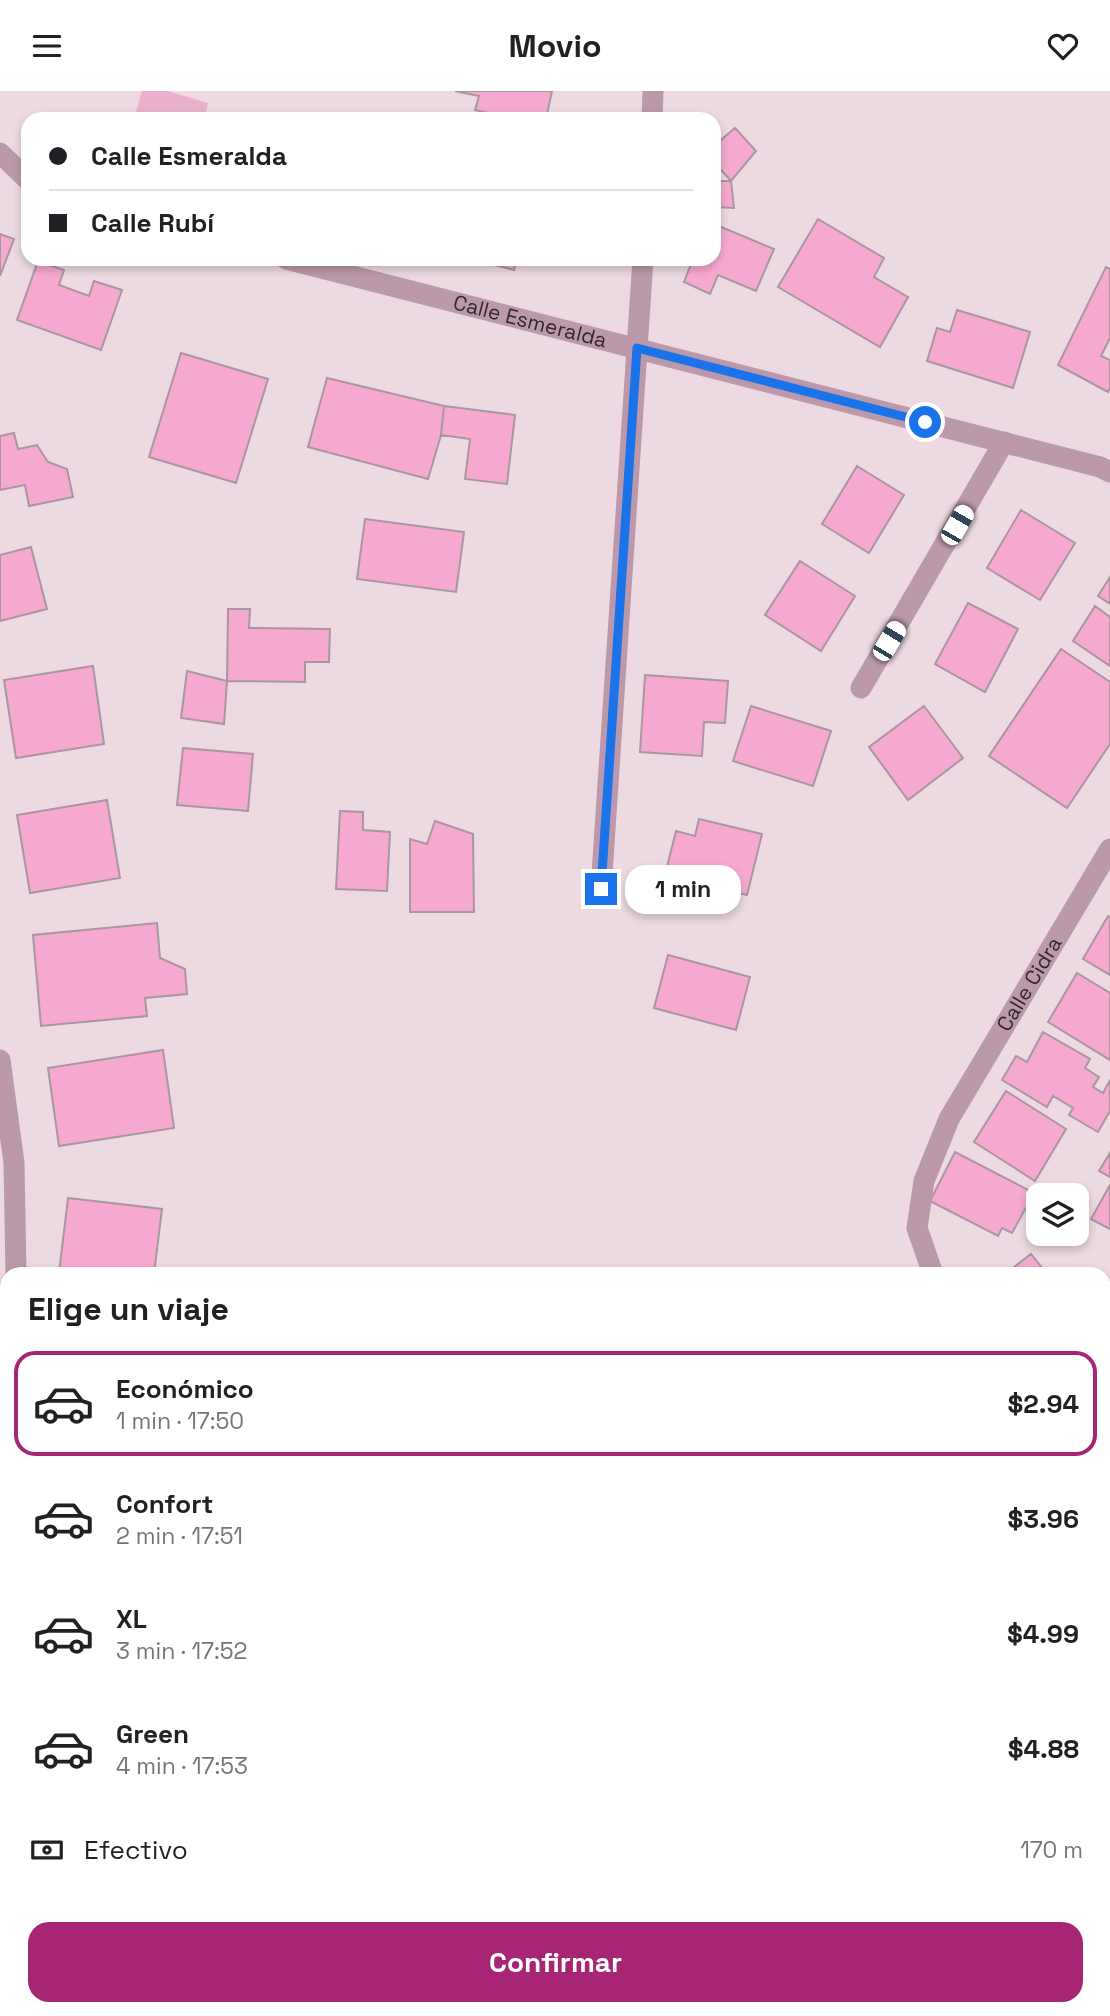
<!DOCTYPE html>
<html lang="es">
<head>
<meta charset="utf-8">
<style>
	:root { --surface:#fff; --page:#f2f2f2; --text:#202124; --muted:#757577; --line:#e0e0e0; --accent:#a62675 }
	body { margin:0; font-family:"Space Grotesk",sans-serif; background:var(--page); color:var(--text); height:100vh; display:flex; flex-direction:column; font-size:26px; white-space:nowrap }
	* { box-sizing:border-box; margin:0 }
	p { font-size:23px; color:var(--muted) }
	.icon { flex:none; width:38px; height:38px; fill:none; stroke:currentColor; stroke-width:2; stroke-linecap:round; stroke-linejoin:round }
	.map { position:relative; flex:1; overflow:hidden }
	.sheet { position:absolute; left:0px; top:1176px; width:1111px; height:749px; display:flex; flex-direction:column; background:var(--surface); border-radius:21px 21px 0 0; box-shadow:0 4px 10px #0003 }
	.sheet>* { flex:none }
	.guide { position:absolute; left:21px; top:21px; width:700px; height:154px; border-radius:21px; box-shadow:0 4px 10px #0003; display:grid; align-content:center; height:154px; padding:0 28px; background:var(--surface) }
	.fabs { position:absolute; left:1026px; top:1092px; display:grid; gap:14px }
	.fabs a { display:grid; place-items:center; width:63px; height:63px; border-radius:14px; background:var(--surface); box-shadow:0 4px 10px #0003; font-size:35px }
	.end { position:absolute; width:32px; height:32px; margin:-16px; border:9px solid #1a73e8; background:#fff; box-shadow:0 0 0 4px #fff }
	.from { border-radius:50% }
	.bubble { position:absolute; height:49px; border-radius:21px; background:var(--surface); box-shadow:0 4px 10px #0003; font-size:23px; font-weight:700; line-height:49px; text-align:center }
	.car { position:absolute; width:21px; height:42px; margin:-21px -10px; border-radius:9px; box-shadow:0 0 5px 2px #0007; background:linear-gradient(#fff 24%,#345 0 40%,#fff 0 76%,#345 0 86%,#fff 0) }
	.guide b { display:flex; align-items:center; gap:24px; height:66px; font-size:26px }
	.guide b+b { border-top:2px solid var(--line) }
	.guide i { width:18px; height:18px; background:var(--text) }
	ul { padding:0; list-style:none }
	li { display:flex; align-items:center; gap:21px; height:105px; margin:0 14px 10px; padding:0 14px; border:4px solid transparent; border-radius:21px }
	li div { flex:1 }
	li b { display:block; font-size:26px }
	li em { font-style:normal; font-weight:700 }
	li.active { border-color:var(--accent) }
	li>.icon { width:63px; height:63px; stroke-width:1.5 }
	h2 { padding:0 28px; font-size:32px; line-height:84px }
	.pay { display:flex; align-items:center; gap:18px; height:77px; padding:0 28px; font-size:26px }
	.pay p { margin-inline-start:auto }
	.button { display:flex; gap:14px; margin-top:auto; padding:14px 28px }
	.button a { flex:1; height:80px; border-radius:21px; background:var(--accent); color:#fff; font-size:28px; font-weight:700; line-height:80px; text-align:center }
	header { display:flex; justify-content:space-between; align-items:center; height:91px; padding:0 28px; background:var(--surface); font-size:32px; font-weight:700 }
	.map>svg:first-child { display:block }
	.green { fill:#eab1cd }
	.building { fill:#f6a9d0; stroke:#a997a0; stroke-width:2 }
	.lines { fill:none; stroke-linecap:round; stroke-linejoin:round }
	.minor { stroke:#bc99aa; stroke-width:21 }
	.route { stroke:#1a73e8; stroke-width:9 }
	.labels { text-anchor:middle; stroke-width:5; stroke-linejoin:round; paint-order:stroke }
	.street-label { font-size:21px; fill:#30292c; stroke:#fff }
</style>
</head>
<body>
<header><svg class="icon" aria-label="menu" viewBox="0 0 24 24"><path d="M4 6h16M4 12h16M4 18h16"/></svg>Movio<svg class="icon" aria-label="heart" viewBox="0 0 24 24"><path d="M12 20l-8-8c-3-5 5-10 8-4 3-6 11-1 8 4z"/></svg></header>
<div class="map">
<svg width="1110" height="1925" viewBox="0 0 1110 1925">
	<rect width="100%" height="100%" fill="#edd9e2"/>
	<path class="green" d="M142 0H167L208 12 204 28H134Z"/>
	<path class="building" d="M455 0H552L546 28H514L475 19 479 5Z
		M735 37 756 60 731 90 714 71V55Z
		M714 90H731L734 117 714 116Z
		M818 128 884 167 874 186 908 206 880 256 778 196Z
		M714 133 774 158 756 200 718 184 710 203 684 191 693 168H714Z
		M0 143 14 148 0 185Z
		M472 168H517L514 179Z
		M38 170 64 179 59 194 89 205 94 190 122 199 101 259 17 229Z
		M1106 176 1110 178V247L1101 265 1110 269V296L1108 301 1058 274Z
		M957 219 1030 241 1013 297 927 270 937 237 950 241Z
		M181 262 268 288 236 392 149 366Z
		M327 287 444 315 441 344 428 388 308 356Z
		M444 315 515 324 507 393 465 388 470 348 441 344Z
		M14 342 18 358 37 354 48 371 67 378 73 406 29 415 25 394 0 399V345Z
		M857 375 904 404 869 462 822 433Z
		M1021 419 1075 452 1040 509 987 477Z
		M365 428 464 441 456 501 357 488Z
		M31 456 47 518 0 530V464Z
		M800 470 855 505 821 560 765 524Z
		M1110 486V513L1098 505Z
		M968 512 1018 538 985 601 935 573Z
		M1095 515 1110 526V575L1073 550Z
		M228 518H250L249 537 330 538 329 571H305V591L227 590Z
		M1061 558 1110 591V653L1067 717 989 665Z
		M93 575 104 653 16 667 4 589Z
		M187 580 227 590 224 633 181 627Z
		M645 584 728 590 725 632 704 631 702 665 640 661Z
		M751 615 831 640 813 695 733 670Z
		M924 615 963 667 908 709 869 656Z
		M183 657 253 663 248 720 177 714Z
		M107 709 120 787 30 802 17 724Z
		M340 720 363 721V739L390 741 387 800 336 798Z
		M699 728 762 743 747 804 665 784 676 740 695 745Z
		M435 730 473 743 474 821H410V748L427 753Z
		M1108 825 1110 826V884L1083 868Z
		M157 832 160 867 185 878 187 903 145 907 147 925 41 935 33 844Z
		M668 864 750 886 736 939 654 917Z
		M1077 882 1110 902V969L1048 931Z
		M1043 941 1090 968 1085 977 1099 986 1093 996 1103 1002 1110 989V1020L1098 1041 1069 1024 1073 1017 1053 1005 1047 1016 1002 989 1016 965 1027 971Z
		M163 959 174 1037 59 1055 48 977Z
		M1006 1000 1066 1038 1035 1090 974 1051Z
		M955 1061 1034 1102 1012 1142 1002 1137 998 1145 930 1110Z
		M1110 1062V1086L1099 1080Z
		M1110 1094V1138L1091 1128Z
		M68 1107 162 1118 154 1183 59 1182Z
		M1031 1163 1047 1183H1005Z
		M1104 1246 1110 1254V1280L1104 1284Z
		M1110 1293V1370L1104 1374V1297Z
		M0 1751 7 1752V1773L0 1772Z
		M176 1918H226L223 1925H173Z"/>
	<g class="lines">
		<g class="minor">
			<path d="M652 28 653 0"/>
			<path d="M0 62 28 89"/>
			<path id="s1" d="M286 168 1100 376 1110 381"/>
			<path d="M861 597 1004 351"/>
			<path d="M601 798 643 168"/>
			<path d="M0 969 14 1072 16 1183"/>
			<path id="s2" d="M933 1183 917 1137 924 1090 949 1028 1110 758"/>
			<path d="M0 1347 7 1277"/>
			<path d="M1104 1428 1110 1432"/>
			<path d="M1104 1857 1110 1858"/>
		</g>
	</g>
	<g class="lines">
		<path class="route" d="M601 798 637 257 925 331"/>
	</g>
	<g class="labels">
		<g class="street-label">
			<text dy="7" stroke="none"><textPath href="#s1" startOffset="252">Calle Esmeralda</textPath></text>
			<text dy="7" stroke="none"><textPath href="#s2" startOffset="320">Calle Cidra</textPath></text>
		</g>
	</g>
</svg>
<div class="fabs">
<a><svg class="icon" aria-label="layers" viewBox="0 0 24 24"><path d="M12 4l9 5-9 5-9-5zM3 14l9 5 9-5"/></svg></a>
</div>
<i class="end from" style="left:925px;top:331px"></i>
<i class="end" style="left:601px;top:798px"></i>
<div class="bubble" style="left:625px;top:774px;width:116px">1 min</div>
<i class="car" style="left:957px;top:434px;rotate:30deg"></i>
<i class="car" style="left:889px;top:550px;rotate:31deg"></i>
<div class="guide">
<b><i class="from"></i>Calle Esmeralda</b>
<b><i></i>Calle Rubí</b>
</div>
<section class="sheet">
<h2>Elige un viaje</h2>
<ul>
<li class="active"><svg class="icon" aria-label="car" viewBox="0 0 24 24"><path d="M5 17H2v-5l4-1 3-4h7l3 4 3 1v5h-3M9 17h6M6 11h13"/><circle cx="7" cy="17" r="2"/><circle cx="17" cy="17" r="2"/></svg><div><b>Económico</b><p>1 min · 17:50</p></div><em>$2.94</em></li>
<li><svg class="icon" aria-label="car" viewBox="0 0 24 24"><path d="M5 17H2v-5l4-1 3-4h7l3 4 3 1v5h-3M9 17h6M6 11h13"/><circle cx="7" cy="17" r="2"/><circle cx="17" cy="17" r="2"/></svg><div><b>Confort</b><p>2 min · 17:51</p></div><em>$3.96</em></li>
<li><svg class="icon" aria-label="car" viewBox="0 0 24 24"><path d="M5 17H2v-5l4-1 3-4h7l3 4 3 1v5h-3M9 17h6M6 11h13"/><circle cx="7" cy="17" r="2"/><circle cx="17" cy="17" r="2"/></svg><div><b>XL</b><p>3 min · 17:52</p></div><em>$4.99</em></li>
<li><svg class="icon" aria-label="car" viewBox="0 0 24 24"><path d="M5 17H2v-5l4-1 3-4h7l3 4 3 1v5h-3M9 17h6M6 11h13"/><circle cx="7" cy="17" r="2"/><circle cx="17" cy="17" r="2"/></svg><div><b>Green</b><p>4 min · 17:53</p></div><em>$4.88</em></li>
</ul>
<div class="pay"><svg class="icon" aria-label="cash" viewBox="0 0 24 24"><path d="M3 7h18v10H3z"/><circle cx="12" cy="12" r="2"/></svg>Efectivo<p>170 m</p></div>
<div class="button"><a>Confirmar</a></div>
</section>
</div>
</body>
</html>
